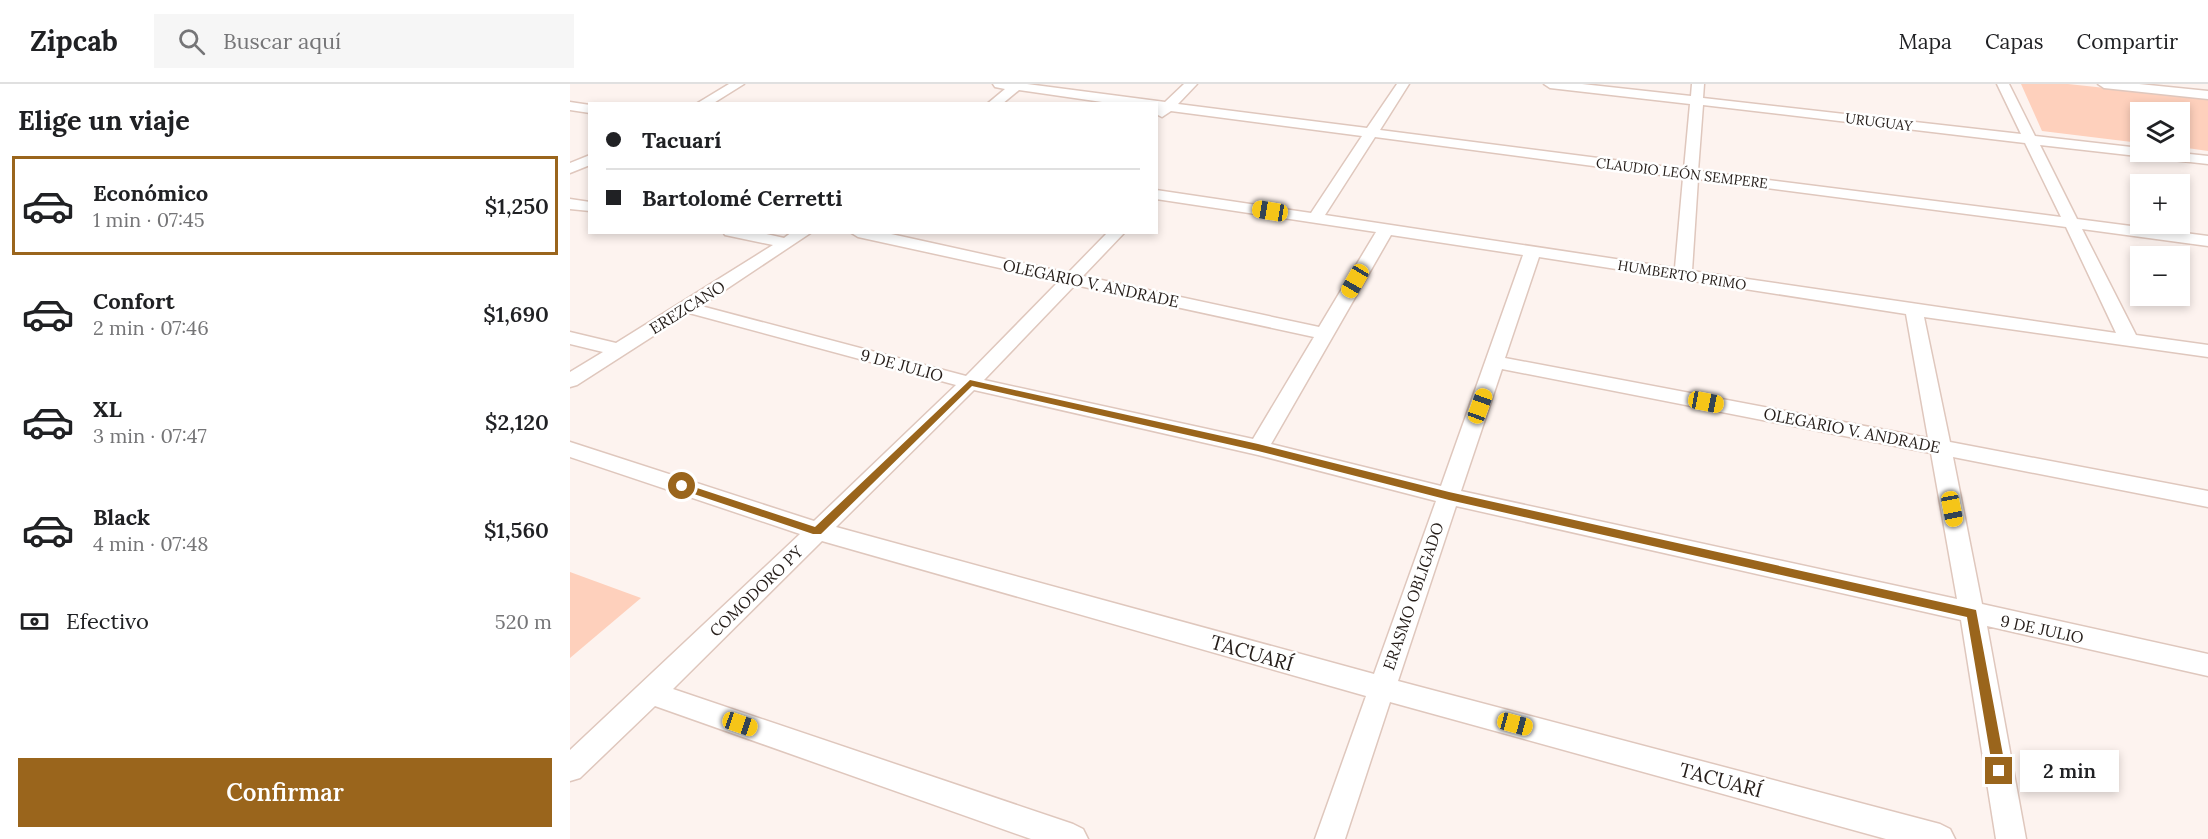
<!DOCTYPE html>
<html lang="es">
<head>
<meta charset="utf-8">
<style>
	:root { --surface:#fff; --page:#f6f6f6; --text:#202124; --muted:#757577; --line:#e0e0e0; --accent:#9a651c }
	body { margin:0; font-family:Lora,serif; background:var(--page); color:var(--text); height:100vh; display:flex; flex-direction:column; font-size:22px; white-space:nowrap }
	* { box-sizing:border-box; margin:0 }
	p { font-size:20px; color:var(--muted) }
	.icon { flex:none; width:33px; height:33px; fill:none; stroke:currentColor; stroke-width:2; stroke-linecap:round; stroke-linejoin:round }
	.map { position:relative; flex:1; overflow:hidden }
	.details { display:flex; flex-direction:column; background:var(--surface); width:570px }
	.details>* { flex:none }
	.top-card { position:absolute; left:18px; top:18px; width:570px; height:132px; border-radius:0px; box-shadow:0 3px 9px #0003; display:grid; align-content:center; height:132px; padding:0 18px; background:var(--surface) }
	.buttons { position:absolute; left:1560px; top:18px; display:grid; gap:12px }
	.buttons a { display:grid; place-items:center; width:60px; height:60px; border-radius:0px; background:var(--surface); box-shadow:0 3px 9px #0003; font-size:30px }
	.end { position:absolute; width:27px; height:27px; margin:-14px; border:8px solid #9a651c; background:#fff; box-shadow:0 0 0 3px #fff }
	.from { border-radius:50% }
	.bubble { position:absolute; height:42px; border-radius:0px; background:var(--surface); box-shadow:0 3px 9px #0003; font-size:20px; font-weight:600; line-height:42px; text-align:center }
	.car { position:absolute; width:18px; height:36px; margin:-18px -9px; border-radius:8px; box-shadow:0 0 4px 2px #0007; background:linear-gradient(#f5c518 24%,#345 0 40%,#f5c518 0 76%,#345 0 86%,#f5c518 0) }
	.top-card b { display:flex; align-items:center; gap:21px; height:57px; font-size:22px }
	.top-card b+b { border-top:2px solid var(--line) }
	.top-card i { width:15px; height:15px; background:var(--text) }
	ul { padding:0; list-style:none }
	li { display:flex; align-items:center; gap:18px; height:99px; margin:0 12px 9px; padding:0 6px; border:3px solid transparent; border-radius:0px }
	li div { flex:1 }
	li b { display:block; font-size:22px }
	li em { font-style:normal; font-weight:600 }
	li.active { border-color:var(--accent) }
	li>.icon { width:54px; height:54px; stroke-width:1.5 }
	h2 { padding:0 18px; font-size:27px; line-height:72px }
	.pay { display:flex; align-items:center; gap:15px; height:66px; padding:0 18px; font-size:22px }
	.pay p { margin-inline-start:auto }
	.button { display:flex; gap:12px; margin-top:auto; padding:12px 18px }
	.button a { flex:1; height:69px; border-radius:0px; background:var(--accent); color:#fff; font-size:24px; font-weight:600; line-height:69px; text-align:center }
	header { display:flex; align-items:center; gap:36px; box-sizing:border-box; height:84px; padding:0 30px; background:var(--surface); border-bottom:2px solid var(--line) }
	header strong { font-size:28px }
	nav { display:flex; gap:33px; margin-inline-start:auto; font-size:21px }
	.search { width:420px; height:54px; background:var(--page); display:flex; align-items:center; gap:15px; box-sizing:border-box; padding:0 21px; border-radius:0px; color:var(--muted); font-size:22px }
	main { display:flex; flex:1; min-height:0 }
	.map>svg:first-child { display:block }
	.green { fill:#fed0bc }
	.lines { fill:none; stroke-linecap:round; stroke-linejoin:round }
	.minor-casing { stroke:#dfc7bd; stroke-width:3 }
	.minor { fill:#fff; fill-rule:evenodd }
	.route { fill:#9a651c }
	.labels { text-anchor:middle; stroke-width:5; stroke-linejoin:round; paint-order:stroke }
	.far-street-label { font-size:14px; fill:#241c18; stroke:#fff }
	.street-label { font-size:16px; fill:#241c18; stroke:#fff }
	.near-street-label { font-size:20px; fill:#241c18; stroke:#fff }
</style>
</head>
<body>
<header>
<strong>Zipcab</strong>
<div class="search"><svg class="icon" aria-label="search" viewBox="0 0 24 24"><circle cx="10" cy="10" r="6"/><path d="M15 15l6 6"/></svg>Buscar aquí</div>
<nav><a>Mapa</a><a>Capas</a><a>Compartir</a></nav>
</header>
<main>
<section class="details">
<h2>Elige un viaje</h2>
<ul>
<li class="active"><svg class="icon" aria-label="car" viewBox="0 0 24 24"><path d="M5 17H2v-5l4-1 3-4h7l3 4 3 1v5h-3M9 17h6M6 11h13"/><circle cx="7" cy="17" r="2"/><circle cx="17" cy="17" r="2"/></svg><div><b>Económico</b><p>1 min · 07:45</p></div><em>$1,250</em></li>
<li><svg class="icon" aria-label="car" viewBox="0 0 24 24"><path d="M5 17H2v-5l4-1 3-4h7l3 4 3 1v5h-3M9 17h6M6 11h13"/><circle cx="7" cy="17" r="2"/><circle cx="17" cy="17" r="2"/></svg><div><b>Confort</b><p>2 min · 07:46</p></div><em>$1,690</em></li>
<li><svg class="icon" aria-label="car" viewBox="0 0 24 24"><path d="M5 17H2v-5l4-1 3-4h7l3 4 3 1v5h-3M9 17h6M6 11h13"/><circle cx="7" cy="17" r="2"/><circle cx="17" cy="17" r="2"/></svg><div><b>XL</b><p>3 min · 07:47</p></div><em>$2,120</em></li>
<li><svg class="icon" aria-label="car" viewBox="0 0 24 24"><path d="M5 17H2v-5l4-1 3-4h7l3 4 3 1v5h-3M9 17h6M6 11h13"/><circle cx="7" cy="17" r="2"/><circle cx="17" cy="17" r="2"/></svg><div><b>Black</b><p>4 min · 07:48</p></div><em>$1,560</em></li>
</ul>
<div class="pay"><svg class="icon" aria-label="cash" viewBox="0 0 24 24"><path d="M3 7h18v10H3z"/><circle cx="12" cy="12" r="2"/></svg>Efectivo<p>520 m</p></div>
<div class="button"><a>Confirmar</a></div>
</section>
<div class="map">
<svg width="1638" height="755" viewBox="0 0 1638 755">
	<rect width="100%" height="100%" fill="#fdf3ef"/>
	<path class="green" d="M1451 0H1498L1638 15V67L1610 63V28H1570V59L1472 47Z
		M0 488 71 514 0 574Z"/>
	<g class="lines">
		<defs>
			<path id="minor" d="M159 0H174L142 20H126Z
				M423 0H457L595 18 614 0H627L608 20 797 44 827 0H839L810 46 1114 85 1120 20 980 4 974 0H1012L1121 12 1122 0H1134L1133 14 1451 50 1427 0H1439L1465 52 1570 64V68H1601L1638 72V80L1470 61 1507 135 1638 152V162L1512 145 1566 251 1638 261V273L1354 233 1380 358 1638 407V423L1383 373 1412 520 1638 570V592L1417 542 1456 755H1426L1391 536 886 422 828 597 1370 740 1380 745 1385 755H1316L820 618 775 755H745L796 612 252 457 103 605 503 740 513 745 518 755H461L85 622 10 694 0 697V666L230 450 0 373V358L244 437 386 301 119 229 7 301 0 303V288L33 268 0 260V248L46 259 203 161 155 151 153 148H188L214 154 222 148H242L131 222 396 292 489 197 288 153 280 148H312L498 189 538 148H555L513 192 749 243 806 148 586 115V106L741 129 792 52 601 27 592 33 586 30 588 25 586 20H546L449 6 432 20H417L435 5 425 3ZM1133 21 1455 59 1491 133 1128 87ZM805 53 1113 94 1105 184 755 131ZM1128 95 1496 143 1546 249 1122 187ZM821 151 953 171 871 402 701 360ZM969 173 1336 230 1358 354 935 274ZM505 201 744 253 683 355 414 296ZM932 285 1361 369 1387 515 891 407ZM404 306 688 371 866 417 804 590 266 443Z
				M1528 0H1569L1638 7V15L1534 4Z
				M0 18 20 21V29L0 26Z
				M20 71V81L0 89V79Z
				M0 115 20 118V127L0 125Z"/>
		</defs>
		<use href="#minor" class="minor-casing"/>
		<use href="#minor" class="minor"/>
	</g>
	<path class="route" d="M400 296 688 360 879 408 1406 526 1436 687 1434 692 1429 694 1424 692 1423 687 1397 533 879 416 688 367 402 302 251 450H243L109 405 107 402 112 399 245 443Z"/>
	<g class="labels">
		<g class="far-street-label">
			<text transform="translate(1309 38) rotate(7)" y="5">URUGUAY</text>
			<text transform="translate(1112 89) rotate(7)" y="5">CLAUDIO LEÓN SEMPERE</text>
			<text transform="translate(1112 191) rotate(9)" y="5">HUMBERTO PRIMO</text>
		</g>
		<g class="street-label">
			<text transform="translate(521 199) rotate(12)" y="6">OLEGARIO V. ANDRADE</text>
			<text transform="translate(117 223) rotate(-32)" y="6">EREZCANO</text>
			<text transform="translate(332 281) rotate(15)" y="6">9 DE JULIO</text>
			<text transform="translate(1282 346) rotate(11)" y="6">OLEGARIO V. ANDRADE</text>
			<text transform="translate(186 507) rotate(-44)" y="6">COMODORO PY</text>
			<text transform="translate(843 512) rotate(-71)" y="6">ERASMO OBLIGADO</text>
			<text transform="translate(1472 545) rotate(12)" y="6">9 DE JULIO</text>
		</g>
		<g class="near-street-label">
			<text transform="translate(682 569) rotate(16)" y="7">TACUARÍ</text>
			<text transform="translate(1151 696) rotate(15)" y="7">TACUARÍ</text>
		</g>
	</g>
</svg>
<div class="buttons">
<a><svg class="icon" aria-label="layers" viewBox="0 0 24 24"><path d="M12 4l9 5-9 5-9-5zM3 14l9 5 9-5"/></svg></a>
<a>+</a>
<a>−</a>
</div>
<i class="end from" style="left:112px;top:402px"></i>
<i class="end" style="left:1429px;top:687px"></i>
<div class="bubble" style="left:1450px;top:666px;width:99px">2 min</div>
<i class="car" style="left:700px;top:127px;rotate:279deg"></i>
<i class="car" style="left:785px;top:197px;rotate:210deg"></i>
<i class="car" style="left:1136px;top:318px;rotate:101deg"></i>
<i class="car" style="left:910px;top:322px;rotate:20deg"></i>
<i class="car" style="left:1382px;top:425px;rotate:169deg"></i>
<i class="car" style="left:170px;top:640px;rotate:109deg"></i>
<i class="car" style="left:945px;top:640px;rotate:105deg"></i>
<div class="top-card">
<b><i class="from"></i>Tacuarí</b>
<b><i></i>Bartolomé Cerretti</b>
</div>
</div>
</main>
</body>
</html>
